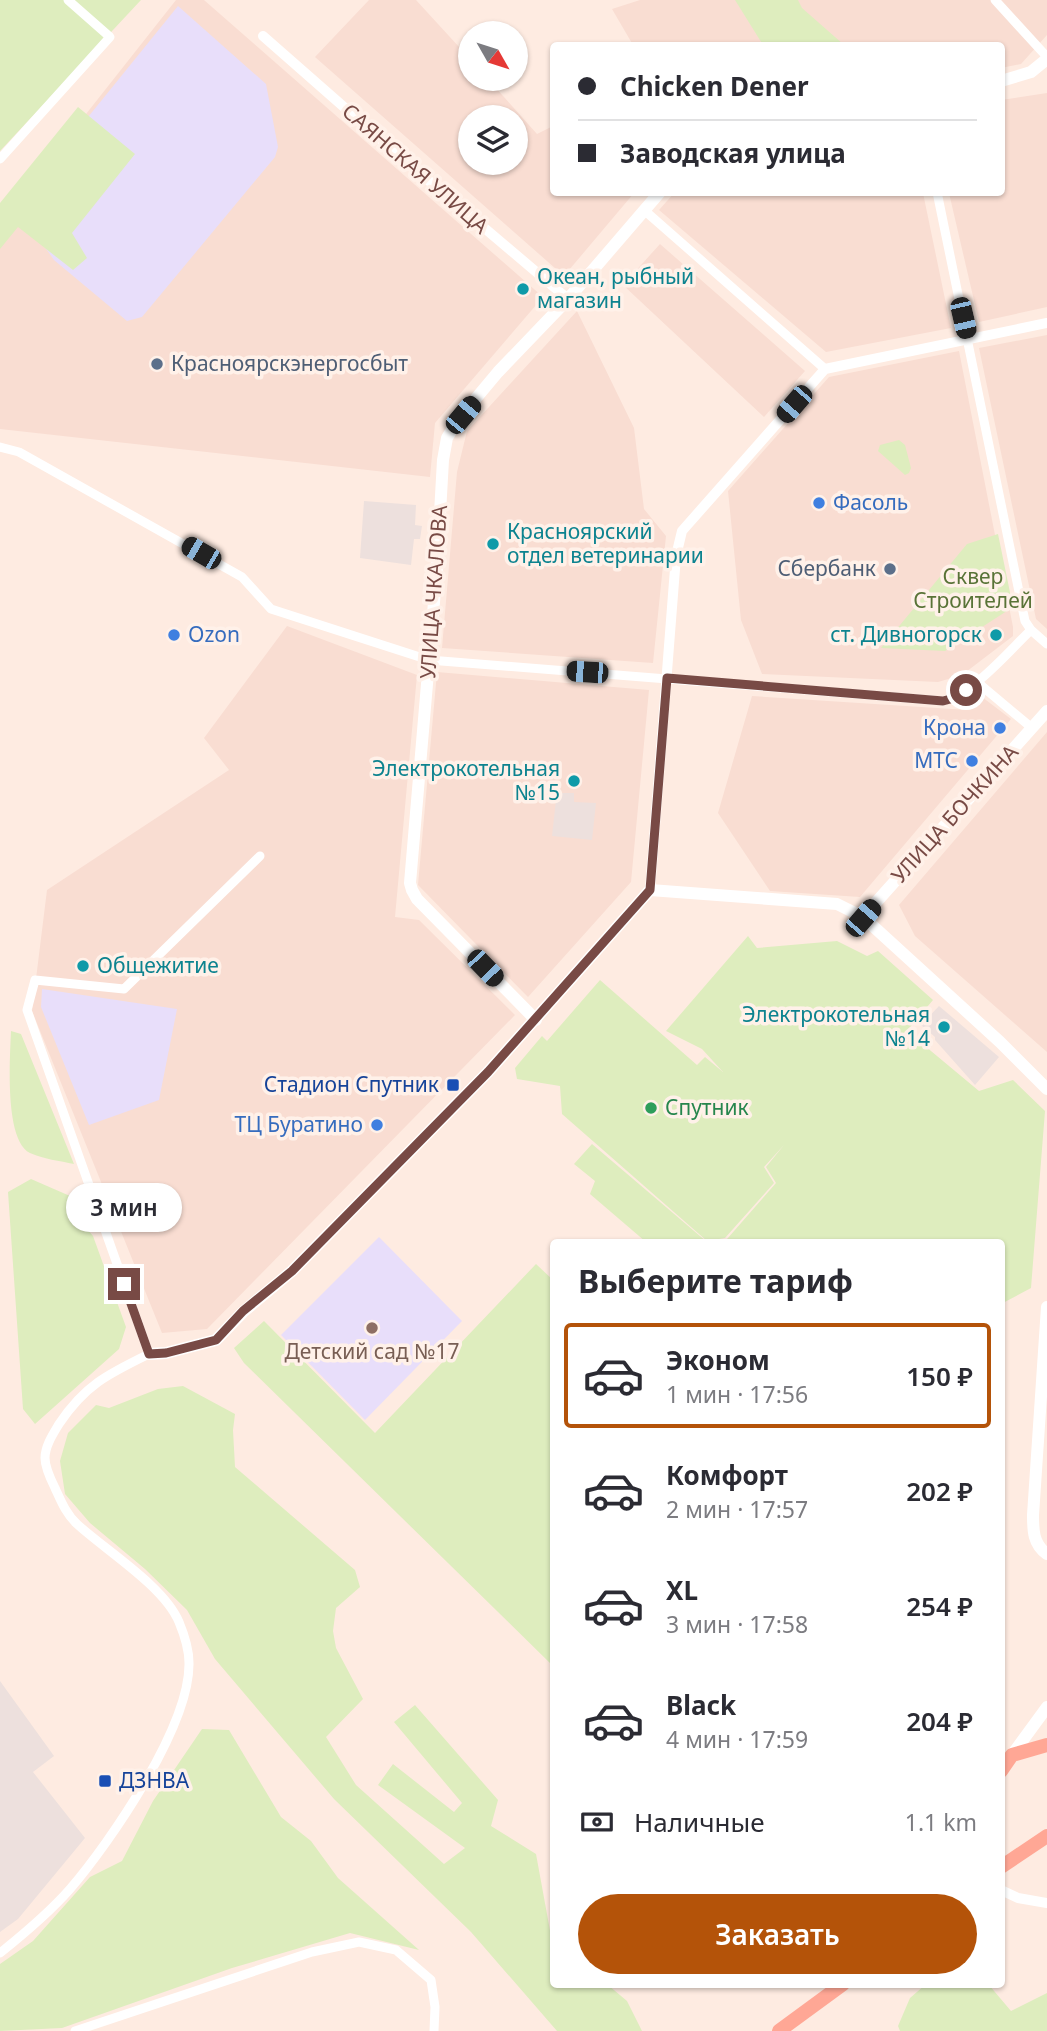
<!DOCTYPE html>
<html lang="ru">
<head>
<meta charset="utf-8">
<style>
	:root { --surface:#fff; --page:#f2f2f3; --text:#2b2b33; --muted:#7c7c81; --line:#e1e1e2; --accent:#b45309 }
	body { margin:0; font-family:"Noto Sans",sans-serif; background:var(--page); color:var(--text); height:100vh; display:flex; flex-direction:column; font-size:26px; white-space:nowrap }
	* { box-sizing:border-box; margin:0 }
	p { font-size:23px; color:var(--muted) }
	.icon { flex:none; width:38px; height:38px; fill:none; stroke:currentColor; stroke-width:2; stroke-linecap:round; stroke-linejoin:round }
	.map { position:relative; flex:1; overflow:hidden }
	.side { position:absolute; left:550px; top:1239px; width:455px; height:749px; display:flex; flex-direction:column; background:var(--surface); border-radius:7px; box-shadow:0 2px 5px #0004 }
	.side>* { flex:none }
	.top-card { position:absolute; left:550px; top:42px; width:455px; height:154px; border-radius:7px; box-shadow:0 2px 5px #0004; display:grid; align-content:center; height:154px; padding:0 28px; background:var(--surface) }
	.needle { width:46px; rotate:129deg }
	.fabs { position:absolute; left:458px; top:21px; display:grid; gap:14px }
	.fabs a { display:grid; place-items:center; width:70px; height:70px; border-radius:50%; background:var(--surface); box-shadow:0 2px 5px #0004; font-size:35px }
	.end { position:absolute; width:32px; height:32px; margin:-16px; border:9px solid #784a45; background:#fff; box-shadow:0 0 0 4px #fff }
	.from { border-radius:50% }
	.bubble { position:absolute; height:49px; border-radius:24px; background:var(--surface); box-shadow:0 2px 5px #0004; font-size:23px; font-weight:600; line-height:49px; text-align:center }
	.car { position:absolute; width:21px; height:42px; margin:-21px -10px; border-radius:9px; box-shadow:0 0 5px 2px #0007; background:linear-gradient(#222 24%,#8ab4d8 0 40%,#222 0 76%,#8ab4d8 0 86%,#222 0) }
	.top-card b { display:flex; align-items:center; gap:24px; height:66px; font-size:26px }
	.top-card b+b { border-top:2px solid var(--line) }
	.top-card i { width:18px; height:18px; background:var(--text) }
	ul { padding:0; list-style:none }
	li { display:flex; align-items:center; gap:21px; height:105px; margin:0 14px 10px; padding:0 14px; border:4px solid transparent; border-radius:7px }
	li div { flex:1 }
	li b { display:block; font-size:26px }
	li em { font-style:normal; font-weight:600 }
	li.selected { border-color:var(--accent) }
	li>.icon { width:63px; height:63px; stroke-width:1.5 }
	h2 { padding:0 28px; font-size:32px; line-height:84px }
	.pay { display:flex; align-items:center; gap:18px; height:77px; padding:0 28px; font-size:26px }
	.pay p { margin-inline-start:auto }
	.cta { display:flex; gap:14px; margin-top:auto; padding:14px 28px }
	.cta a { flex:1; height:80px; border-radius:42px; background:var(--accent); color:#fff; font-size:28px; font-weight:600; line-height:80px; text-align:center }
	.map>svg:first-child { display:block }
	.residential { fill:#f9ddd2; fill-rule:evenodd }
	.industrial { fill:#ede0dd }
	.education { fill:#e8defa }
	.green { fill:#deedbe }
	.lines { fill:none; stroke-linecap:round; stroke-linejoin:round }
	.minor { stroke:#fff; stroke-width:9 }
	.tertiary { stroke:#fff; stroke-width:10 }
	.secondary { stroke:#fff; stroke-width:12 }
	.trunk { stroke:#ffa795; stroke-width:14 }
	.route { stroke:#784a45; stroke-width:9 }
	.culture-dot { fill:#0f9aa8; stroke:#fff1e9; stroke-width:2.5 }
	.service-dot { fill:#5c6f8a; stroke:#fff1e9; stroke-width:2.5 }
	.shop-dot { fill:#3f7fe0; stroke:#fff1e9; stroke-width:2.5 }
	.transit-dot { fill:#1a4fb4; stroke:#fff1e9; stroke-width:2.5 }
	.leisure-dot { fill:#2e9e5b; stroke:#fff1e9; stroke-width:2.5 }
	.education-dot { fill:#8d6e63; stroke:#fff1e9; stroke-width:2.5 }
	.labels { text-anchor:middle; stroke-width:7; stroke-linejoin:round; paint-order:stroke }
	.street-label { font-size:21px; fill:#784a45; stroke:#fff1e9 }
	.culture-label { font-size:21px; fill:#0d838f; stroke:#fff1e9; text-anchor:start }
	.service-label { font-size:21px; fill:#4e5e75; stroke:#fff1e9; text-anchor:start }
	.shop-label { font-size:21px; fill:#366cbe; stroke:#fff1e9; text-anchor:end }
	.park-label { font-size:21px; fill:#597337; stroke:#fff1e9 }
	.transit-label { font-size:21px; fill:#164399; stroke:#fff1e9; text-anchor:end }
	.leisure-label { font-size:21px; fill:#27864d; stroke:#fff1e9; text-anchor:start }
	.education-label { font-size:21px; fill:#785e54; stroke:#fff1e9 }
</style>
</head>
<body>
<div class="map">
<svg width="1047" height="2031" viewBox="0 0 1047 2031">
	<rect width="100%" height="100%" fill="#feebe1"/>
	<path class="residential" d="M176 0H204L543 297 435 423 430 477 0 429V223Z
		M369 0H416L471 60V79H488L537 134 553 126V192L634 193 564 276 315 57ZM516 117V163H471V117Z
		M640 0H1047V35L1021 64 1001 68V46L633 45 612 9Z
		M1047 93V307L979 322 949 193 1001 192V100Z
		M675 192 923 193 951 328 826 352 659 210Z
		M660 244 805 371 764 417 623 285Z
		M577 311 634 428 644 509 666 536 653 663 442 648 457 472 467 431Z
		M1047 335V629L1036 619 979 348Z
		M959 351 1013 627V636L962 675 938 682 762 674 741 620 728 491 829 377Z
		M287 626 417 675 395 917 419 920 515 1015 207 1329 162 1333 32 1011 47 890 229 770 204 738Z
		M437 672 649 690 631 882 528 997 418 885Z
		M752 696 968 710 982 697 1011 719 860 897 770 891 718 813Z
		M1047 732V1052L915 936 899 905Z"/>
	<path class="industrial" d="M364 501 416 505 415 525 422 526 420 539H414L411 565 360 558Z
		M561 793H574V802L596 803 592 840 552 836 556 800H560Z
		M939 1006 999 1057 975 1085 935 1040V1037L921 1025Z
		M0 1681 54 1756 33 1772 85 1838 18 1919 0 1932Z"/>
	<path class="education" d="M178 6 266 84 278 147 275 157 142 317 127 321 54 260 16 206Z
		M42 989 177 1009 159 1100 89 1125 41 1007Z
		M379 1237 462 1321 365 1420 281 1335Z"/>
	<path class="green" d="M0 0H141L0 151Z
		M735 0H798L802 8 843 44 763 45Z
		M78 107 135 154 72 233 87 258 73 270 18 227 0 249V203Z
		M899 440 905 445 911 468 909 473 905 475 878 451 880 445Z
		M998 534 1013 607 945 651 881 648 967 544Z
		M748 936 757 948 837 941 867 956 878 951 933 1000 907 1031 979 1091 1013 1080 1045 1111 1031 1288 1001 1304V1242H710L727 1239 776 1183 766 1167 784 1145 764 1167 774 1183 725 1238 707 1241 562 1114 560 1086 517 1079 515 1068 542 1036 547 1041 600 980 697 1065 705 1057 723 1072 702 1049 666 1031Z
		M11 1031 21 1034 74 1164C60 1161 43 1159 30 1153 4 1140 10 1058 11 1031Z
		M592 1144 707 1242H646L590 1194 595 1181 574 1164Z
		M31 1179 70 1196 83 1224 93 1236 126 1327 119 1349 35 1424 23 1409 8 1192Z
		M536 1264 553 1280V1666L244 1363 234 1348 264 1321 375 1433Z
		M183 1386 235 1414 233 1430 235 1467 355 1570 360 1587 336 1608 333 1631 336 1648 363 1699 326 1737 356 1785 444 1864 465 1848 378 1785 393 1764 454 1812 462 1803 394 1722 415 1705 498 1800 491 1826 536 1854 551 1936 553 1939V1984L608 1985 627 2001 642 2031H557L471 1932 334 1799 215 1659 187 1610 145 1569 90 1523 65 1494 60 1461 68 1433 96 1405 109 1408 158 1389Z
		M202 1729 229 1730 281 1817 311 1841 338 1878 419 1950 350 1933 232 1968 62 2028 0 2031V1964L33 1941 90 1877 122 1861 153 1801Z
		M925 1985H989L1011 2011 1047 1993V2031H900L898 2026 910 1998Z"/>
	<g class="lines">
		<path class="minor" d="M995 0 1047 57
			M0 159 110 37 68 0
			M937 192 1025 621 1031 630 1047 644
			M644 210 825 369
			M0 447 19 452 242 577 271 609 429 660 943 701C975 692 1007 653 1031 630
			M977 682 1032 728
			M0 1953C25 1933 49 1913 70 1889 111 1841 190 1726 189 1663 189 1649 184 1634 179 1622 164 1586 105 1550 77 1524 66 1514 61 1501 55 1488 51 1480 45 1467 45 1458 45 1446 53 1434 59 1424 85 1385 108 1374 149 1354L27 1010 35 980 124 989 260 856
			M75 2031 312 1952 359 1942 396 1950 431 1980 435 2007 434 2031"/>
		<path class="tertiary" d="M263 36 402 158 568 299
			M650 890 676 556 682 531 825 369 1047 323
			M1001 1890 1018 1898 1047 1903"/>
		<path class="secondary" d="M1001 81 1031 72 1047 59
			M863 917 1047 711
			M536 1020 417 899 412 890 410 883 437 567 443 460 447 438 457 421 498 372 568 299 660 192
			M1047 1307 1033 1515C1033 1530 1033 1544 1047 1554
			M149 1354 166 1353 216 1340 243 1312 292 1271 488 1072 650 890 837 904 863 917 1000 1042 1047 1089
			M1012 1755 1047 1707"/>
		<path class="trunk" d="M1001 1771 1012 1755 1047 1745
			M1001 1867 1047 1836
			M779 2031 843 1984"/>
	</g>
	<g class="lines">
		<path class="route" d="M124 1284 149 1354 166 1353 216 1340 243 1311 292 1271 488 1072 650 890 667 678 943 701 954 698 966 690"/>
	</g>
	<g class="culture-dot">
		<circle cx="523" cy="289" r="7"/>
		<circle cx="493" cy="544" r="7"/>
		<circle cx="996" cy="635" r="7"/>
		<circle cx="574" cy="781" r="7"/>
		<circle cx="83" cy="966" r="7"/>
		<circle cx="944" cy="1027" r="7"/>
	</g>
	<g class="service-dot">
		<circle cx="157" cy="364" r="7"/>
		<circle cx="890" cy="569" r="7"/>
	</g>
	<g class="shop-dot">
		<circle cx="819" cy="503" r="7"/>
		<circle cx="174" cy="635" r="7"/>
		<circle cx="1000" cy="728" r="7"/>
		<circle cx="972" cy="761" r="7"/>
		<circle cx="377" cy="1125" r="7"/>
	</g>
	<g class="transit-dot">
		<rect x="446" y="1078" width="14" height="14" rx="3.5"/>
		<rect x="98" y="1774" width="14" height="14" rx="3.5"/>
	</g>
	<circle class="leisure-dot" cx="651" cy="1108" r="7"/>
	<circle class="education-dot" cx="372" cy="1328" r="7"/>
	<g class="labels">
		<g class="street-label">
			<text transform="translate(415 169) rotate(41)" y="7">САЯНСКАЯ УЛИЦА</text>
			<text transform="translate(434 592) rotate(-86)" y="7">УЛИЦА ЧКАЛОВА</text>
			<text transform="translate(955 814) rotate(-48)" y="7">УЛИЦА БОЧКИНА</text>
		</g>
		<g class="culture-label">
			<text x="537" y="284">Океан, рыбный<tspan x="537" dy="24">магазин</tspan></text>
			<text x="507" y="539">Красноярский<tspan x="507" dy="24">отдел ветеринарии</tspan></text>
			<text x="982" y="642" text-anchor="end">ст. Дивногорск</text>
			<text x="560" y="776" text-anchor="end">Электрокотельная<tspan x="560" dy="24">№15</tspan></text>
			<text x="97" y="973">Общежитие</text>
			<text x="930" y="1022" text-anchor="end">Электрокотельная<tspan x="930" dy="24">№14</tspan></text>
		</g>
		<g class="service-label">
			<text x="171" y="371">Красноярскэнергосбыт</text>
			<text x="876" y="576" text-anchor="end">Сбербанк</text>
		</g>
		<g class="shop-label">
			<text x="833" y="510" text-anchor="start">Фасоль</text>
			<text x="188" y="642" text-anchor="start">Ozon</text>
			<text x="986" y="735">Крона</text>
			<text x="958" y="768">МТС</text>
			<text x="363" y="1132">ТЦ Буратино</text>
		</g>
		<g class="park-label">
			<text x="973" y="584">Сквер<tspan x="973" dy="24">Строителей</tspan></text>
		</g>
		<g class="transit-label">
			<text x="439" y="1092">Стадион Спутник</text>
			<text x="119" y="1788" text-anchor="start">ДЗНВА</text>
		</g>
		<g class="leisure-label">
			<text x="665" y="1115">Спутник</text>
		</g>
		<g class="education-label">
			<text x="372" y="1359">Детский сад №17</text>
		</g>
	</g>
</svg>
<div class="fabs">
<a><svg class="needle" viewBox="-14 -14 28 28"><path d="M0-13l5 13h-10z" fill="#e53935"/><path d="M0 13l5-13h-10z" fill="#7c7c81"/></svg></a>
<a><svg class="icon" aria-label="layers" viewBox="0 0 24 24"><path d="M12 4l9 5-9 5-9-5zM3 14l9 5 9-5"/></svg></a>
</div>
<i class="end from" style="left:966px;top:690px"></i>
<i class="end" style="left:124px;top:1284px"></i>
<div class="bubble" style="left:66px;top:1183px;width:116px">3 мин</div>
<i class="car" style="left:963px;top:318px;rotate:167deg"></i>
<i class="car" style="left:794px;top:404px;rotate:221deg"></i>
<i class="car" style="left:463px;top:415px;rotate:40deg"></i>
<i class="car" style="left:201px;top:553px;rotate:300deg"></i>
<i class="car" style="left:587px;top:672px;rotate:274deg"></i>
<i class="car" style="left:863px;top:918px;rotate:41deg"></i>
<i class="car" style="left:485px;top:968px;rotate:136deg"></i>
<div class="top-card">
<b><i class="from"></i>Chicken Dener</b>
<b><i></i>Заводская улица</b>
</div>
<section class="side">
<h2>Выберите тариф</h2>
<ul>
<li class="selected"><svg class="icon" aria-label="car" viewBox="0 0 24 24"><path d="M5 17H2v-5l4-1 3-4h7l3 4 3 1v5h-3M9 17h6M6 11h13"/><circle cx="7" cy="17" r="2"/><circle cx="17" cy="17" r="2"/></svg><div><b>Эконом</b><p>1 мин · 17:56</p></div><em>150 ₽</em></li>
<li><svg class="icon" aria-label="car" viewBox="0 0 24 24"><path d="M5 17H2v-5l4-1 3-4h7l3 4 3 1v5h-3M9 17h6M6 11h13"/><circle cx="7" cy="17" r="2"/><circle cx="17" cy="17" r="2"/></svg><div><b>Комфорт</b><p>2 мин · 17:57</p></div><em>202 ₽</em></li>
<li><svg class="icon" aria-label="car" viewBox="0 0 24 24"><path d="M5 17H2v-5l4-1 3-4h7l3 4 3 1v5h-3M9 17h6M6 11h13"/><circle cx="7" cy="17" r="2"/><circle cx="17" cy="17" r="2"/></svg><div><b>XL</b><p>3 мин · 17:58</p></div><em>254 ₽</em></li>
<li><svg class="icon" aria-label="car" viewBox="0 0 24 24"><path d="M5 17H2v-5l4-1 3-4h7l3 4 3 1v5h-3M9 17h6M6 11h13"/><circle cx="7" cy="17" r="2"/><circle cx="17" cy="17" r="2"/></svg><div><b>Black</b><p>4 мин · 17:59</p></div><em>204 ₽</em></li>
</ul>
<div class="pay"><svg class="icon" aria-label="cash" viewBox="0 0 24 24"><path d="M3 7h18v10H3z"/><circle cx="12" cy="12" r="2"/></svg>Наличные<p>1.1 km</p></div>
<div class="cta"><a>Заказать</a></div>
</section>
</div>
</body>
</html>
